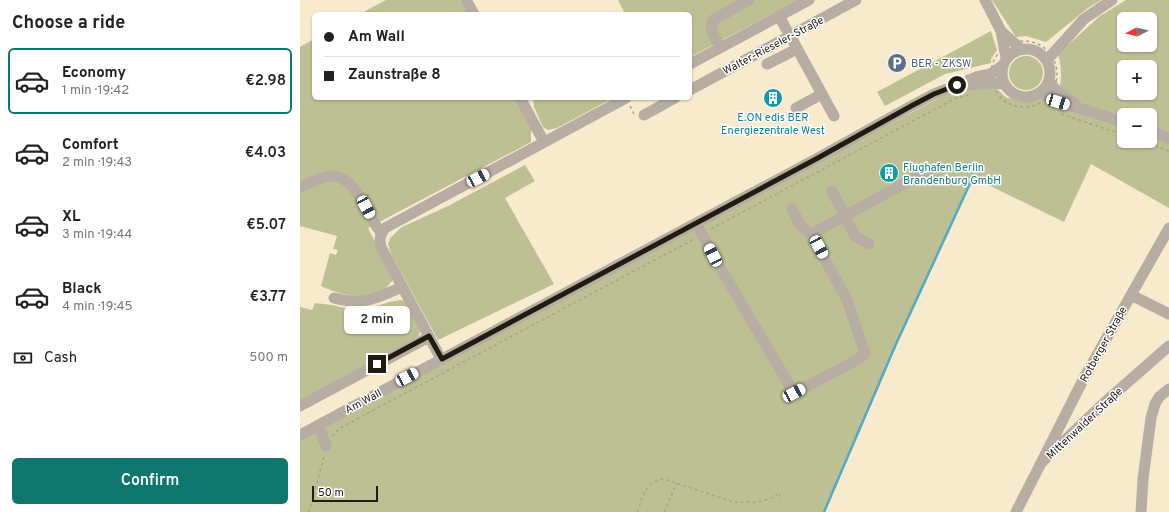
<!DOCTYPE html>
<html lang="en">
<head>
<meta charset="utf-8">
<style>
	:root { --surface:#fff; --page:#f2f2f2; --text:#222; --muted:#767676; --line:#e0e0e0; --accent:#0f766e }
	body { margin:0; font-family:Overpass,sans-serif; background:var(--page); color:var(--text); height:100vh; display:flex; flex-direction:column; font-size:15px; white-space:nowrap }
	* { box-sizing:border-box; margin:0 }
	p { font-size:13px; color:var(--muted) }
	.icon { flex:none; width:22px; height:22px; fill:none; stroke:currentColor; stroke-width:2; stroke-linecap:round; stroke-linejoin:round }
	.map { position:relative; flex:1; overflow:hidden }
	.drawer { display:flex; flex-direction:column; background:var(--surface); width:300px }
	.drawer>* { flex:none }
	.banner { position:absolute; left:12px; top:12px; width:380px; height:88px; border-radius:6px; box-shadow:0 1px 3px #0004; display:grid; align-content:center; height:88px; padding:0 12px; background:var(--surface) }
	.needle { width:26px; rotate:263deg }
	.fabs { position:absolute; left:817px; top:12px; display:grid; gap:8px }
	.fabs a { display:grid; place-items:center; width:40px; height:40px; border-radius:6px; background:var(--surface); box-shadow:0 1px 3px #0004; font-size:20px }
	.scale { position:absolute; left:12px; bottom:10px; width:66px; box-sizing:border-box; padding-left:4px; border:2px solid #201c11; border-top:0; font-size:11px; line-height:14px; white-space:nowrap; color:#201c11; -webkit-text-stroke:3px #fff; paint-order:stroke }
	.end { position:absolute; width:18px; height:18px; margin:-9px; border:5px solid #201c11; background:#fff; box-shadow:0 0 0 2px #fff }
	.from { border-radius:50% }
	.bubble { position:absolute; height:28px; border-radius:6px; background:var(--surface); box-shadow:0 1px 3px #0004; font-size:13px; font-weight:600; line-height:28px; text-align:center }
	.car { position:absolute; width:12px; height:24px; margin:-12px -6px; border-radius:5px; box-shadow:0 0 3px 1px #0007; background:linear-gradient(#fff 24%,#345 0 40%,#fff 0 76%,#345 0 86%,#fff 0) }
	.banner b { display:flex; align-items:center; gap:14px; height:38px; font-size:15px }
	.banner b+b { border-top:1px solid var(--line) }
	.banner i { width:10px; height:10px; background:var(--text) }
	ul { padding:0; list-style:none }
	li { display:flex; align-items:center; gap:12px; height:66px; margin:0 8px 6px; padding:0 4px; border:2px solid transparent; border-radius:6px }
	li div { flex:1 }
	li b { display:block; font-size:15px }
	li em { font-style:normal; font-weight:600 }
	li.current { border-color:var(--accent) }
	li>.icon { width:36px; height:36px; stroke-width:1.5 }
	h2 { padding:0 12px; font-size:18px; line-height:48px }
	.pay { display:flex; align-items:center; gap:10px; height:44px; padding:0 12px; font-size:15px }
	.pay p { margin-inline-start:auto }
	.cta { display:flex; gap:8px; margin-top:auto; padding:8px 12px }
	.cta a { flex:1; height:46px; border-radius:6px; background:var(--accent); color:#fff; font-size:16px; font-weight:600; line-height:46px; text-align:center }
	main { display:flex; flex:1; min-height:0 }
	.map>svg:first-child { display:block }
	.green { fill:#bdc093; fill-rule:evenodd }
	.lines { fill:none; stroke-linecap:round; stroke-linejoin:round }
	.stream { stroke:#52a9c8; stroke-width:2.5 }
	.path { stroke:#aca28b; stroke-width:1.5; stroke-dasharray:3 3; stroke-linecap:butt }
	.minor { stroke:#b7ada3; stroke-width:11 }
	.route { stroke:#201c11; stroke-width:5 }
	.labels { text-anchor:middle; stroke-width:3; stroke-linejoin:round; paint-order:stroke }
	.street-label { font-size:11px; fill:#201c11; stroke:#fff }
	.service-label { font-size:11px; fill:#4e5e75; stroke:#fff; text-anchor:start }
	.culture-label { font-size:11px; fill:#0d838f; stroke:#fff }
</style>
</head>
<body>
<main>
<section class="drawer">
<h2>Choose a ride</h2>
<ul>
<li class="current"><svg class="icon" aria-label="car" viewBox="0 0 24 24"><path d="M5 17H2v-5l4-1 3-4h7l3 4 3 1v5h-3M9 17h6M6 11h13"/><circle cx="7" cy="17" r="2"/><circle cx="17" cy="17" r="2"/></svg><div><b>Economy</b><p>1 min · 19:42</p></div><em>€2.98</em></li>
<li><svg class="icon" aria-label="car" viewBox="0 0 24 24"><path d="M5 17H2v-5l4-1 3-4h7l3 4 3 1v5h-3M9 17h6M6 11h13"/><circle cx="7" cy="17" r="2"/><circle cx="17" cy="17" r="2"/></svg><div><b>Comfort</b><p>2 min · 19:43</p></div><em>€4.03</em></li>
<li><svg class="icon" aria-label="car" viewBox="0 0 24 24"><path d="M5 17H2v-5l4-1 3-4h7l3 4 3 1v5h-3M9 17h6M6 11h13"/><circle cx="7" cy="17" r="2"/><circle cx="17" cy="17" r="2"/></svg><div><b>XL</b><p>3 min · 19:44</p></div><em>€5.07</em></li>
<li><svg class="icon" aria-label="car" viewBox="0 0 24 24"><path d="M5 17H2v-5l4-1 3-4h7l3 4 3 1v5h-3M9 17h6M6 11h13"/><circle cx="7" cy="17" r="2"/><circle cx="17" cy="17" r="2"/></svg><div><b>Black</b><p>4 min · 19:45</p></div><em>€3.77</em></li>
</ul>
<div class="pay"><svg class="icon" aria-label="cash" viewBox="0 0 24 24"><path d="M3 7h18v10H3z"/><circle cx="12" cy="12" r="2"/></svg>Cash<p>500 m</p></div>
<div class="cta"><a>Confirm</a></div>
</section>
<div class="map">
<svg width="869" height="512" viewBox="0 0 869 512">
	<rect width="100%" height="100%" fill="#f7eacd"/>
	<path class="green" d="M86 0H160L168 14H60Z
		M318 0H498L390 57V14H325Z
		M692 0H801L788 8 746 42 726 36 716 37Z
		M826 0H869V208L791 164 764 222 672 177 596 344 523 512H0V439L650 92 678 87 697 89 707 98 729 100 744 96 760 86C762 74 761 65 758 54L800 16ZM824 19H850V45H824ZM824 67H850V93H824ZM824 115H850V141H824Z
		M691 31 697 50 691 59V63L645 74 585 106 577 92Z
		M14 39V98H214L231 129V142L68 228 94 279C90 283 87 288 82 291 65 302 38 294 21 286L30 253 36 255 38 250 33 249 37 236 0 226V47Z
		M709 73a17 17 0 1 1 34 0a17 17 0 1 1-34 0Z
		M233 98H313L257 128 248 130 243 127 234 107Z
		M225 165 235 181 205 198 254 284 138 340 91 254 88 244 91 237 102 227 148 206Z
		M101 300 107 302 120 332 118 337 0 401V307L12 310 15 303 32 305 49 309H69L89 302Z"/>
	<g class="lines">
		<path class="stream" d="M524 512 596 344 673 177"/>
		<path class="path" d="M691 74a33 33 0 1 1 66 0a33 33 0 1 1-66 0Z
			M330 106 334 114
			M761 114 824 135
			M844 141 869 151
			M411 229 654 99 668 95
			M32 436 40 428 394 239
			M9 512 24 456
			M337 512C344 496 344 482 364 479L433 502H457L469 499 480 493V497
			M364 512 377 483"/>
		<path class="minor" d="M166 0 174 14
			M685 0 701 31 706 58
			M479 16 490 36
			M701 31 721 49
			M493 41 534 116
			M420 47C416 38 408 30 413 20L449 0
			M702 73a24 24 0 1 1 48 0a24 24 0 1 1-48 0Z
			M747 60 784 19 812 0
			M390 64 509 0
			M467 64 497 49
			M749 80 755 89 775 104
			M665 85 692 83 704 84
			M390 90 556 0
			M742 92 759 102 824 122
			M220 98 244 142
			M496 108 522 94
			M344 115 375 98
			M850 131 869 138
			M0 187C10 183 21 176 32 176 57 176 68 217 81 233
			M532 191 555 236 569 244
			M396 223 413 255 494 393 559 359 565 353 547 300 511 234 500 225 492 209
			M511 234 628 171
			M831 295 869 314
			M34 298C62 306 77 298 102 287
			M141 359 81 247C79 239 80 235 85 228L326 98
			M0 406 129 337
			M19 425 26 446
			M0 435 516 159 613 105 634 94 666 81 676 77 691 74 702 66
			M741 463 784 378 869 228
			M716 512 741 463 804 403 869 346
			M841 512 843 479 851 418 855 404 859 397 869 389"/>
	</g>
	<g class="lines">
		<path class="route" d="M77 364 129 336 142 359 516 159 613 105 634 94 657 85"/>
	</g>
	<defs>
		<symbol id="parking-disc" viewBox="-11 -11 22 22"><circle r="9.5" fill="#5c6f8a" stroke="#fff"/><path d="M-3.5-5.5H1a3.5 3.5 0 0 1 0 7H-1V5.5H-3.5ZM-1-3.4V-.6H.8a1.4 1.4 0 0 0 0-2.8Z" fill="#fff"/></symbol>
		<symbol id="building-disc" viewBox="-11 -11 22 22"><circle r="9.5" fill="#0f9aa8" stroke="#fff"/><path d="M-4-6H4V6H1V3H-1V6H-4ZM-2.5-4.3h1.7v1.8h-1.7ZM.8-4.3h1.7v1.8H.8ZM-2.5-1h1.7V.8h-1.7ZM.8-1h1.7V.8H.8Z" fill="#fff"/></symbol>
	</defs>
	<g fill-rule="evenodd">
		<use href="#parking-disc" x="586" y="52" width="22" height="22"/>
		<use href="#building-disc" x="462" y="87" width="22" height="22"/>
		<use href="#building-disc" x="578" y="162" width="22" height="22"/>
	</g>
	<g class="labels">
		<g class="street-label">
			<text transform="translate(473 45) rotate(-28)" y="4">Walter-Rieseler-Straße</text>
			<text transform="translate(803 344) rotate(-61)" y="4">Rotberger Straße</text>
			<text transform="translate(63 401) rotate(-28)" y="4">Am Wall</text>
			<text transform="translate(784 423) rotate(-43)" y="4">Mittenwalder Straße</text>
		</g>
		<g class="service-label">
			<text x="611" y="67">BER - ZKSW</text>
		</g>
		<g class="culture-label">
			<text x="473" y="121">E.ON edis BER<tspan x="473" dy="13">Energiezentrale West</tspan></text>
			<text x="603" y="171" text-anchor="start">Flughafen Berlin<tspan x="603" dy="13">Brandenburg GmbH</tspan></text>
		</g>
	</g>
</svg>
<div class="fabs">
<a><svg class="needle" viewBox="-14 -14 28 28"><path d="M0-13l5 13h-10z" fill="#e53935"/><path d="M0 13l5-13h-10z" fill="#767676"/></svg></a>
<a>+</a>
<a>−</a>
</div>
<div class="scale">50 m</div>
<i class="end from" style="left:657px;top:85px"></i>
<i class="end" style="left:77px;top:364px"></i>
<div class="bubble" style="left:44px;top:306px;width:66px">2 min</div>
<i class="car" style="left:758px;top:102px;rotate:107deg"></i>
<i class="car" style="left:178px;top:178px;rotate:62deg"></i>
<i class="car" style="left:66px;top:207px;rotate:152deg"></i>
<i class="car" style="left:519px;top:247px;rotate:152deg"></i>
<i class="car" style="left:413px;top:255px;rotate:333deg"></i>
<i class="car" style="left:107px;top:377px;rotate:62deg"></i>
<i class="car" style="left:494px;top:393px;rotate:62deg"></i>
<div class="banner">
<b><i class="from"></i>Am Wall</b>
<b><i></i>Zaunstraße 8</b>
</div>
</div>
</main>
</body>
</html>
